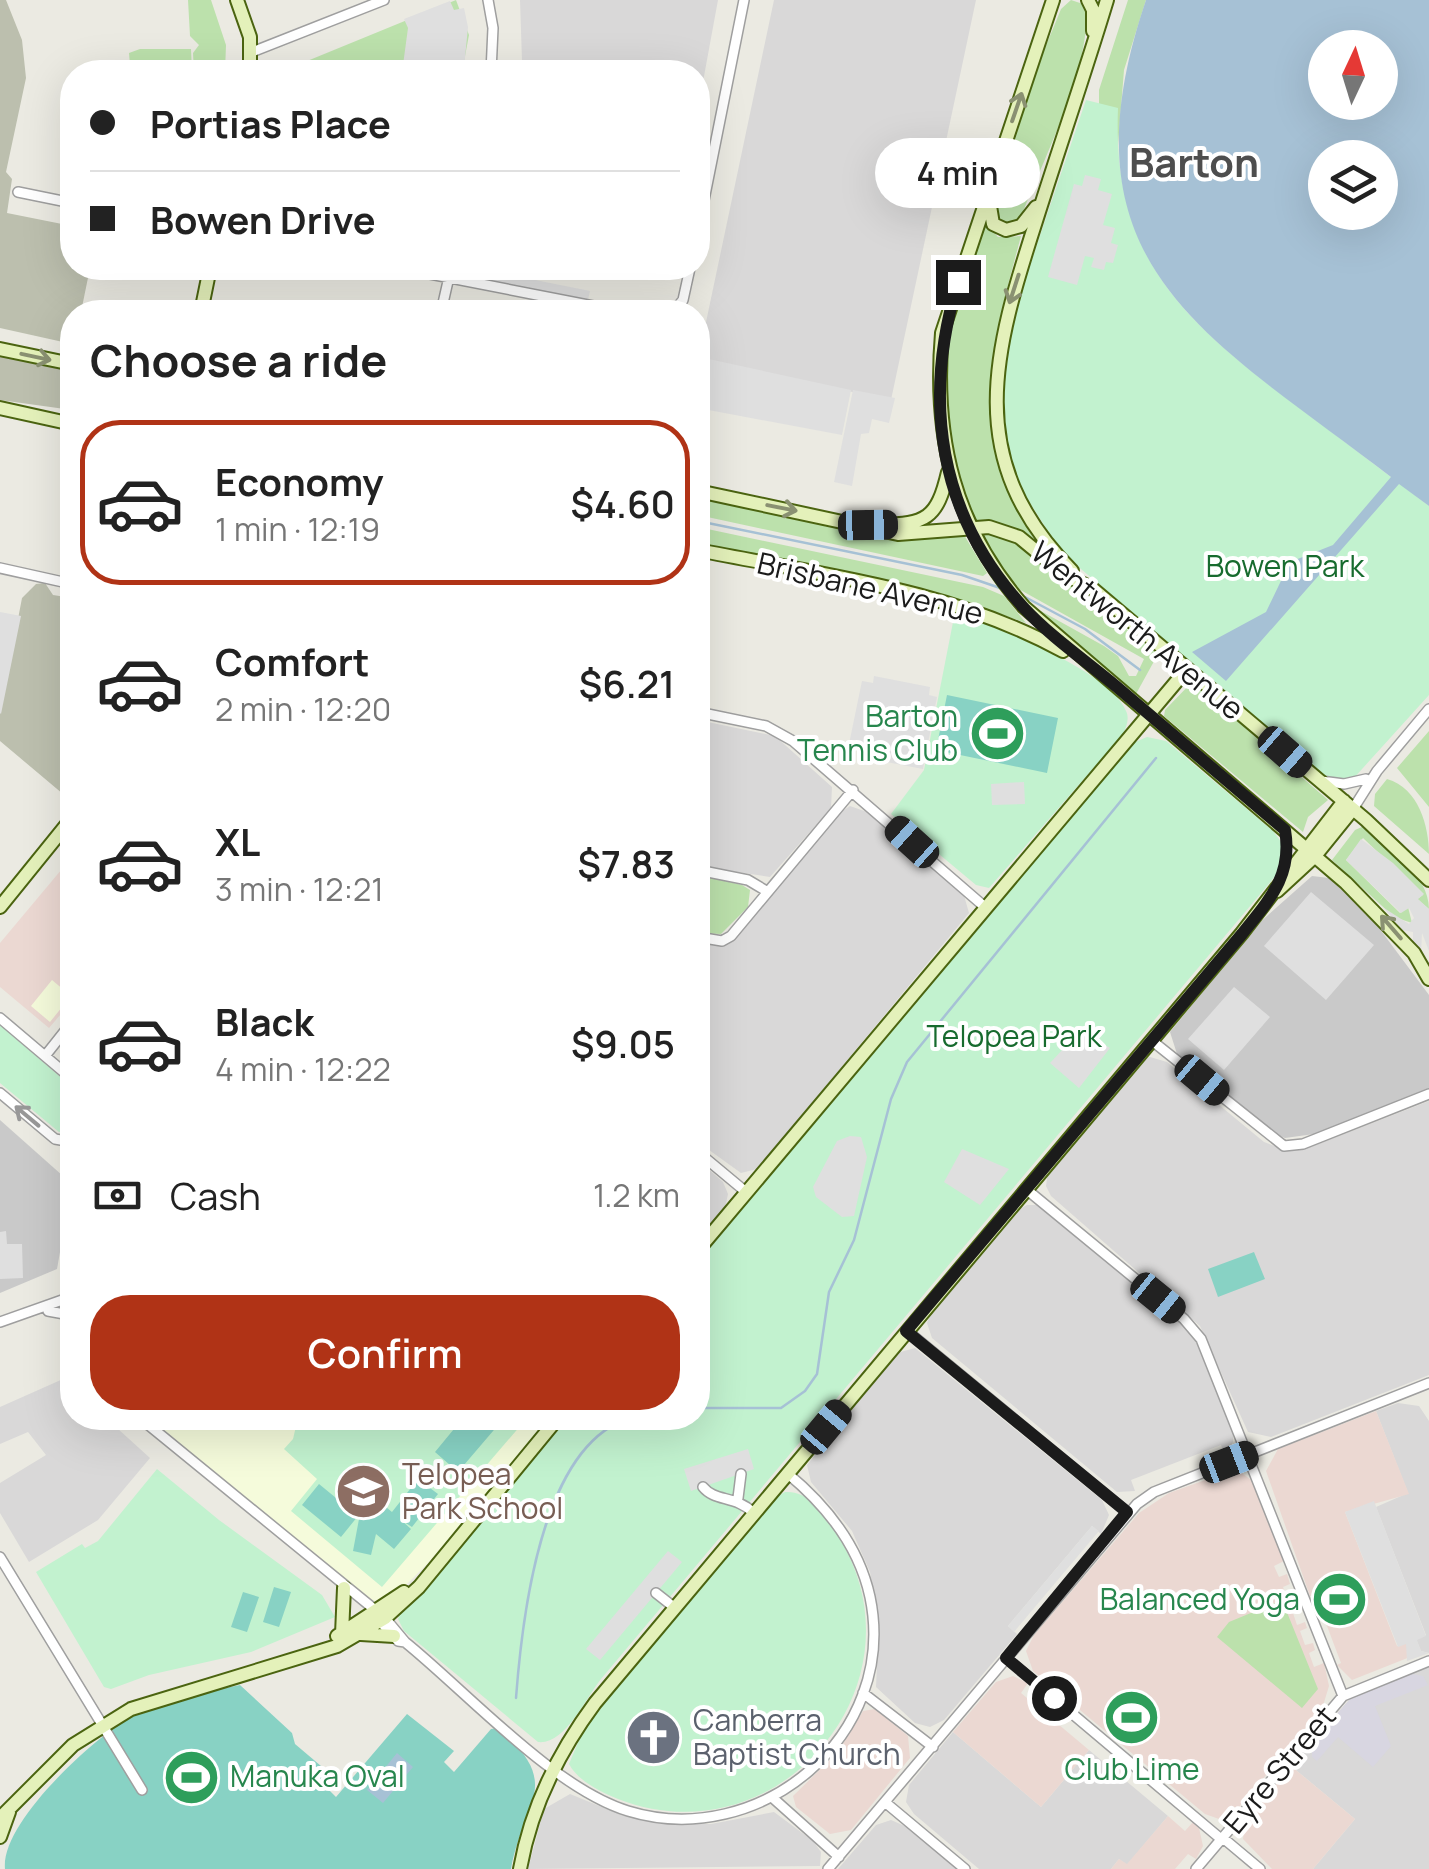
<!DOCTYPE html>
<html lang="en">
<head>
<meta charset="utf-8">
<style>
	:root { --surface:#fff; --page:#f6f6f6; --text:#222; --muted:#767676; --line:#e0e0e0; --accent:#b03316 }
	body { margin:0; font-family:Manrope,sans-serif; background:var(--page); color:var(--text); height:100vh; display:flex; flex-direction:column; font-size:38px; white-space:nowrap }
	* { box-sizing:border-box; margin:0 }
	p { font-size:32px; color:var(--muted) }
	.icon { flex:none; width:55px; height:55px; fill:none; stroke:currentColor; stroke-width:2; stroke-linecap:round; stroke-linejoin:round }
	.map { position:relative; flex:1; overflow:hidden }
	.sheet { position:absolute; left:60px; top:300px; width:650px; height:1130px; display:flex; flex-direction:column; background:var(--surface); border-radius:40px; box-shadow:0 10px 40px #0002 }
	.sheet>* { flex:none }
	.top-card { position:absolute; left:60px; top:60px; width:650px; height:220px; border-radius:40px; box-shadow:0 10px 40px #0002; display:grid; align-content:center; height:220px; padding:0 30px; background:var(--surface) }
	.needle { width:65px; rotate:4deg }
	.fabs { position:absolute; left:1308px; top:30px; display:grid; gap:20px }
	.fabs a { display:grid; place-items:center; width:90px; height:90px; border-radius:50%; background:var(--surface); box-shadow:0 10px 40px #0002; font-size:50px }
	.end { position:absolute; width:45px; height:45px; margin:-22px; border:12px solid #1b1b1b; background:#fff; box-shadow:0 0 0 5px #fff }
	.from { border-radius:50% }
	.bubble { position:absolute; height:70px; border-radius:35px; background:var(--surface); box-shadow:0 10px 40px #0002; font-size:32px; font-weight:600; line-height:70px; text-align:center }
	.car { position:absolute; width:30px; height:60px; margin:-30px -15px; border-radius:12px; box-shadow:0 0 8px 2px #0007; background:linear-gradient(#222 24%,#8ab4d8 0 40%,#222 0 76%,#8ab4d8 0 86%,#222 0) }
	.top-card b { display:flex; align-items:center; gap:35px; height:95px; font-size:38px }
	.top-card b+b { border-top:2px solid var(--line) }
	.top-card i { width:25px; height:25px; background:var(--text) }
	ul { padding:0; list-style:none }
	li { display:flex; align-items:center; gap:30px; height:165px; margin:0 20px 15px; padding:0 10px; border:5px solid transparent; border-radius:40px }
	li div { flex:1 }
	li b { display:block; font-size:38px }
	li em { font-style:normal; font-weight:600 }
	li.active { border-color:var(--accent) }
	li>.icon { width:90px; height:90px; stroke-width:1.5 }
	h2 { padding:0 30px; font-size:45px; line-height:120px }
	.pay { display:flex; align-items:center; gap:25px; height:110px; padding:0 30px; font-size:38px }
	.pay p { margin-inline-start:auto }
	.button { display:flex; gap:20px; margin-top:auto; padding:20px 30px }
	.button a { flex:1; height:115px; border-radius:40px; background:var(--accent); color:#fff; font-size:40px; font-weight:600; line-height:115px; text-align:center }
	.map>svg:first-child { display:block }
	.residential { fill:#d9d8d8 }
	.commercial { fill:#ebd8d2 }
	.education { fill:#f5fbdb }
	.religious { fill:#c9c9c9 }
	.construction { fill:#bcbfae }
	.grass { fill:#bce1ac }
	.park { fill:#c2f2cf }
	.pitch { fill:#88d2c4 }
	.parking { fill:#dfdfdf }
	.plaza { fill:#d8d6e1 }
	.water { fill:#a6c1d5; fill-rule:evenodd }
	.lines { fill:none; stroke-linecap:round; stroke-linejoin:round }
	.stream { stroke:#a6c1d5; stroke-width:2.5 }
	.street-casing { stroke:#9f9f9f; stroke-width:12 }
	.secondary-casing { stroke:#4b6410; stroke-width:16 }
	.street { stroke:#fff; stroke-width:9 }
	.secondary { stroke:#e4f1ba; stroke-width:12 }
	.oneway { stroke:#8a9172 }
	.oneway2 { stroke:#989898 }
	.route { stroke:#1b1b1b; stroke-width:12 }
	.labels { text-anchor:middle; stroke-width:8; stroke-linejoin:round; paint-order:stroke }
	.park-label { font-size:30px; fill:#176b2e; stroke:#fff }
	.street-label { font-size:30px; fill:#1b1b1b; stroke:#fff }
	.leisure-label { font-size:30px; fill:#27864d; stroke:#fff; text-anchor:end }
	.education-label { font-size:30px; fill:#785e54; stroke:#fff; text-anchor:start }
	.worship-label { font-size:30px; fill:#5b616d; stroke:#fff; text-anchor:start }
	.district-label { font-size:40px; font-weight:bold; fill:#4e4e4e; stroke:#fff }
</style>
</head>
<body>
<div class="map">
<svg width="1429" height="1869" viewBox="0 0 1429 1869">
	<rect width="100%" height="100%" fill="#ebeae2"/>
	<path class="residential" d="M520 0H718L700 98 698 72H576L522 61Z
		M774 0H976L891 400 698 360Z
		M698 720 775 736 832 787 831 808 770 877 698 866Z
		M850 806 867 812 963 892 969 913 757 1169 741 1173 698 1142V942H726L838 814Z
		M1150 1057 1167 1062 1264 1142 1285 1150 1311 1147 1429 1101V1375L1271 1437 1248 1432 1200 1326 1051 1196 1046 1186 1048 1172 1143 1059Z
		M698 1160 723 1182 728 1194 725 1208 698 1241Z
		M1027 1205H1040L1187 1329 1203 1353 1233 1429V1442L1225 1455 1221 1445 1131 1480 1135 1491 1117 1492 932 1338 927 1323 931 1313 1016 1211Z
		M915 1348 1102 1500 1109 1515 1101 1534 1092 1526 1008 1626 1017 1634 944 1720 930 1727 915 1723 876 1687 879 1623 870 1572 852 1531 811 1482 807 1465 897 1353Z
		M72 1375V1418H106L150 1458 98 1520 29 1562 0 1513V1483L46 1455 28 1432 0 1444V1407Z
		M1398 1403 1419 1406 1429 1421V1653L1421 1651 1416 1639 1426 1635 1376 1507 1408 1493 1376 1411Z
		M1429 1667V1869H1313L1355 1819 1291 1766 1350 1699Z
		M953 1732 1041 1807 1089 1750 1168 1816 1127 1865 1119 1859 1111 1869H979L914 1814 906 1802 909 1785Z
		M570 1794 624 1816 664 1824H711L774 1812 813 1841 821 1852 820 1866 528 1869 544 1809Z
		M891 1820 907 1827 957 1869H838L876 1825Z"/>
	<path class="commercial" d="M72 857V1001L49 1028 0 987V943Z
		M1376 1411 1409 1494 1345 1512 1397 1646 1406 1643 1410 1657 1352 1680 1337 1665 1341 1663 1316 1597 1310 1596 1266 1471 1278 1449Z
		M1236 1469 1254 1482 1284 1561 1274 1566 1279 1577 1287 1574 1290 1584 1283 1587 1286 1595 1297 1592 1302 1605 1292 1610 1297 1625 1305 1622 1307 1628 1300 1631 1305 1645 1313 1643 1315 1650 1309 1653 1314 1667 1324 1663 1329 1686 1322 1709 1235 1812 1219 1819 1205 1814 1033 1671 1026 1651 1034 1635 1139 1513 1169 1493Z
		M1013 1676 1028 1683 1021 1693 1089 1750 1041 1807 953 1732 996 1682Z
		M875 1709 908 1736 910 1758 851 1830 830 1834 796 1807 793 1796 838 1752 863 1711Z
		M1291 1766 1355 1819 1313 1869H1272L1243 1839 1245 1822Z
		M1168 1816 1185 1831 1193 1822 1199 1828 1203 1846 1196 1859 1188 1854 1175 1869H1111L1119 1859 1127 1864Z"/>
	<path class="education" d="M52 980 71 996 50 1022 31 1006Z
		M150 1418H550L429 1562 402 1589 378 1604 367 1600Z"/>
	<path class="religious" d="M1312 876 1329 878 1370 916 1429 995V1089L1314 1134 1285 1138 1269 1131 1177 1054 1170 1032 1258 924Z
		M0 1120 72 1184 57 1269 0 1293Z"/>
	<path class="construction" d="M0 0H6L22 40 26 78 6 172 12 179 7 213 72 226V268H90L81 312H72V344L0 328Z
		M0 355 72 372V410L0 400Z
		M45 583 53 595 72 598V781L63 794 0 741V713L22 598 36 584Z"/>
	<path class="grass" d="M188 0H211L226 45 225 72H194L193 53 199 45 190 36Z
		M456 0 469 35 462 72H288L290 68Z
		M1071 0 1086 5C1092 67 1042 161 1020 220L1000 224C982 184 1044 53 1061 9Z
		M1128 0H1146L1124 70 1118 145 1099 109V90Z
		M140 49H191L192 72H158L130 65 129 53Z
		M985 222 998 237 1021 236C987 363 969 420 1035 541L1000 524 973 523 948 452 945 346Z
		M698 497 901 539H927L961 530 987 573 983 576 698 515Z
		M698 527 983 587 1004 596 1026 623 955 598 698 546Z
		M976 531 1016 541 1158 654 1136 694 1032 606 1104 646 1118 656 1129 676H1136L1144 659 1015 587Z
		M1192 682 1328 800 1308 817 1303 832 1164 716 1165 710Z
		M1429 731V807L1397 768Z
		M1387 779C1419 788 1429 827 1429 854L1374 806 1375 794Z
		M1364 826C1388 849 1429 874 1429 909L1417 899 1423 895 1363 838 1346 860 1400 913 1408 907 1412 923 1394 917 1332 860 1355 830Z
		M698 875 742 885 750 890 748 907 721 934 698 933Z
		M1282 1600 1318 1689 1302 1708 1217 1637 1229 1622Z"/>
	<path class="park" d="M1086 100 1118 108C1112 254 1180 318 1289 400 1336 435 1382 470 1429 506V695L1353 779 1327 777 1062 553 1019 486 1007 451 1000 398 1012 318Z
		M955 612C993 624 1112 673 1126 711 1130 719 1126 727 1123 734L989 888 976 885 891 814 924 770Z
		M1147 737 1166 741 1273 831 1285 847 1282 868 601 1679C585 1699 565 1745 538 1742L404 1631 398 1619 402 1609 565 1418H698V1261L1133 743Z
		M0 1025 72 1087V1133L59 1132 0 1083Z
		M298 1418H527L382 1587 291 1511 317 1479 284 1449 293 1439Z
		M157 1469 219 1520 322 1595 335 1617 251 1652 149 1675 111 1689 104 1687 36 1572 82 1544 85 1548 98 1541Z
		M785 1492C811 1490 829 1519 840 1539 928 1686 777 1861 618 1799 601 1792 578 1781 569 1764L584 1728 776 1497Z"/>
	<path class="pitch" d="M947 695 1058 718 1047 773 936 750Z
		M1254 1252 1265 1279 1218 1297 1208 1269Z
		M463 1418H491L499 1424 458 1472 435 1452Z
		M418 1479 438 1494 412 1527 401 1520 411 1529 394 1549 376 1534 371 1555 353 1551 359 1519 376 1499 392 1512Z
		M319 1484 358 1516 341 1537 302 1505Z
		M274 1587 291 1592 279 1627 263 1622Z
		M243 1592 259 1597 247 1632 231 1627Z
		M240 1685 292 1733 295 1744 334 1777 326 1787 336 1797 407 1714 454 1751 444 1762 454 1772 491 1729 498 1728C565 1785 523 1801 511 1869H5C0 1820 105 1727 143 1710 174 1697 208 1692 240 1685Z"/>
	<path class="parking" d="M450 1 454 10 464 8 468 27 464 68 437 72 403 65 408 28 404 19Z
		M1085 175 1101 179 1098 190 1112 194 1103 225 1115 228 1111 243 1118 245 1113 263 1106 262 1104 270 1091 267 1094 258 1085 256 1077 285 1048 277 1074 184 1082 186Z
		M481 269 590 291 588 300 479 278Z
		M704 358 851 390 842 435 698 408Z
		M853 390 895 398 889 423 872 419 869 433 861 434 852 486 834 482Z
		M0 612 21 616 1 714 0 713Z
		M874 676 930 687 929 695 937 697 923 769 876 760 878 750 849 744 862 681 873 683Z
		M1024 782 1025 804 992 805 991 784Z
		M1361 839 1393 863 1424 894 1418 899 1429 909V951L1422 933 1421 953 1413 943V932L1402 930 1384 908 1409 924 1414 918 1409 908 1401 913 1346 860Z
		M1311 892 1374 945 1326 1000 1264 946Z
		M1234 987 1270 1017 1224 1070 1188 1039Z
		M1080 1031 1110 1048 1079 1088 1050 1063Z
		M850 1136 861 1137 867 1157 854 1216 842 1217 816 1197 813 1187 837 1141Z
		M962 1149 1009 1169 980 1205 944 1182Z
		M6 1231 7 1244H22L23 1278 0 1279V1232Z
		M748 1449 754 1469 691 1491 684 1469Z
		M1374 1501 1426 1636 1417 1640 1421 1651 1429 1653 1407 1661 1406 1644 1398 1647 1345 1512Z
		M1092 1526 1099 1531 1014 1632 1008 1626Z
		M668 1551 682 1562 600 1660 586 1649Z"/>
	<path class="plaza" d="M1411 1674 1423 1676 1428 1685 1375 1706 1391 1746 1373 1767 1338 1737 1317 1761 1312 1757V1742L1350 1699Z"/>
	<path class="water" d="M1146 0H1429V506L1399 484 1226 681 1192 652 1266 612 1290 562 1333 545 1391 477C1207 335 1055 267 1146 0ZM1325 48H1380V102H1325ZM1325 158H1380V212H1325Z
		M397 1753 413 1767 383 1803 367 1790Z"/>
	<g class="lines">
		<path class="stream" d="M698 521 962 575 1003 589
			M1025 597 1085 629 1140 670
			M698 1408H781L805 1391 817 1374 829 1292 854 1240 891 1099 907 1062 1156 758
			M516 1698C522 1618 541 1445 630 1418"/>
		<defs>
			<path id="street" d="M488 0 493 28 491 72
				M252 52 384 0
				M18 192 72 203
				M698 230 744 0
				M399 268 624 312
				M441 312 451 268
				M673 312 683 300 690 268
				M0 568 72 584
				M698 712 766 726 793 741 986 908
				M1321 781 1344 784 1366 779
				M1353 809 1377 771 1429 709
				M698 870 748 880 768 892
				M698 937 722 941 731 936 853 790
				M0 1018 72 1079
				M1151 1040 1284 1146 1303 1144 1429 1094
				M45 1056 72 1022
				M0 1093 55 1139 72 1142
				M698 1152 746 1192
				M1026 1189 1184 1319 1201 1339 1343 1696
				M48 1311 70 1315
				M0 1322 68 1298
				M907 1331 1127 1512
				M140 1418 385 1618 405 1642
				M703 1487C715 1502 735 1495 754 1513
				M738 1498 741 1474
				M0 1557 142 1790
				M656 1593 675 1608
				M376 1617 398 1641 405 1642C467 1692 553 1788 628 1811 759 1851 899 1736 870 1597 859 1546 827 1506 787 1473
				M1006 1658 1221 1839
				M863 1693 933 1747
				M774 1799 839 1857
				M886 1803 965 1869
				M1223 1838 1260 1869
				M828 1869 1137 1504 1154 1492 1429 1383
				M1196 1869 1343 1696 1429 1661"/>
			<path id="secondary" d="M237 0 250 37V72
				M1053 0 942 333C933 438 954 527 1024 607L1346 883 1414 953 1429 979
				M1088 0 1093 10V31
				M989 200 993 224 1006 230 1021 226 1036 207
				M201 312 210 268
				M0 349 72 364
				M0 408 72 424
				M698 491 898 534 989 527 1019 537 1064 574 1093 589 1366 820 1429 880
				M880 525C926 524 937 519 948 472
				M698 550C822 575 950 589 1063 651
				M1072 571C961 459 994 351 1037 218 1060 145 1085 73 1107 0
				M1277 891 1315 856 1353 809
				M0 907 72 818
				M698 1250 1187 669
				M342 1634 344 1588
				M361 1634 394 1636
				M337 1636 404 1592
				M0 1818 73 1745 131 1709 337 1646 385 1618 419 1587 558 1418
				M0 1837 9 1812
				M520 1869C531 1807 558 1753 595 1703L1242 933 1344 801"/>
		</defs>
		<use href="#street" class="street-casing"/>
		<use href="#secondary" class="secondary-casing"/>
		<use href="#street" class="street"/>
		<use href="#secondary" class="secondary"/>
	</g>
	<defs><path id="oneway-shaft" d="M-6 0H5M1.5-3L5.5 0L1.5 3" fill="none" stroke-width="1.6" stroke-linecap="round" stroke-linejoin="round" transform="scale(2.5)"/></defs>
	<g class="oneway">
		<use href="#oneway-shaft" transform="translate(1017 107) rotate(-71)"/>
		<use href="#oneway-shaft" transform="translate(1014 289) rotate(108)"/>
		<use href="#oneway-shaft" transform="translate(36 357) rotate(12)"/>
		<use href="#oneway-shaft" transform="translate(782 508) rotate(11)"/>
		<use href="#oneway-shaft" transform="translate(1391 927) rotate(-131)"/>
	</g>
	<use class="oneway2" href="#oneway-shaft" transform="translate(27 1116) rotate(-140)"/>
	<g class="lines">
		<path class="route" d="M958 282C922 400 938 515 1024 608 1051 637 1086 661 1117 687 1173 735 1229 783 1285 830 1293 876 1269 900 1242 934L906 1331 1127 1512 1006 1658 1054 1698"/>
	</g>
	<defs>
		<symbol id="stadium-disc" viewBox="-11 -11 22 22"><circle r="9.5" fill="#2e9e5b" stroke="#fff"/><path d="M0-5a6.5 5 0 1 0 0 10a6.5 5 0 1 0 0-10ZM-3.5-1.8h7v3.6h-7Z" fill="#fff"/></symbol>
		<symbol id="school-disc" viewBox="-11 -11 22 22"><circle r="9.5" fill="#8d6e63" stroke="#fff"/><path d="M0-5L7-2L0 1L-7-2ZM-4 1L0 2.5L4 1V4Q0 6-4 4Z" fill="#fff"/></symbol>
		<symbol id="church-disc" viewBox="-11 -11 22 22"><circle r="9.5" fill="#6b7280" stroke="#fff"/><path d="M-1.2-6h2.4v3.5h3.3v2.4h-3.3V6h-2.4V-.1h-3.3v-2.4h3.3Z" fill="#fff"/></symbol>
	</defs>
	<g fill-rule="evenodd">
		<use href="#stadium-disc" x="966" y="702" width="63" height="63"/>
		<use href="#school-disc" x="332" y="1460" width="63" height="63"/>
		<use href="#stadium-disc" x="1308" y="1568" width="63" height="63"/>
		<use href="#stadium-disc" x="1100" y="1686" width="63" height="63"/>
		<use href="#church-disc" x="622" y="1706" width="63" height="63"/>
		<use href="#stadium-disc" x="160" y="1746" width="63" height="63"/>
	</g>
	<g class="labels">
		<g class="park-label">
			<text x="1285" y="577">Bowen Park</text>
			<text x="1014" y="1047">Telopea Park</text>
		</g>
		<g class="street-label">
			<text transform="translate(870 589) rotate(13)" y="10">Brisbane Avenue</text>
			<text transform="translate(1137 631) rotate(39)" y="10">Wentworth Avenue</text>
			<text transform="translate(1280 1770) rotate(-50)" y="10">Eyre Street</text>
		</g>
		<g class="leisure-label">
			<text x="958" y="727">Barton<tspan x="958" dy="34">Tennis Club</tspan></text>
			<text x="1300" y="1610">Balanced Yoga</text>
			<text x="1132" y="1780" text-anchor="middle">Club Lime</text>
			<text x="230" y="1787" text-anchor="start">Manuka Oval</text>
		</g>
		<g class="education-label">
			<text x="402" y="1485">Telopea<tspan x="402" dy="34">Park School</tspan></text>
		</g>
		<g class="worship-label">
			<text x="693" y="1731">Canberra<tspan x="693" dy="34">Baptist Church</tspan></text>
		</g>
		<g class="district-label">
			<text x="1194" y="177">Barton</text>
		</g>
	</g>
</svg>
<div class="fabs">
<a><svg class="needle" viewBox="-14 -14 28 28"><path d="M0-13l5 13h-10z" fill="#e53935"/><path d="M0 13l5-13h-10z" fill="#767676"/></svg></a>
<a><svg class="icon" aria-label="layers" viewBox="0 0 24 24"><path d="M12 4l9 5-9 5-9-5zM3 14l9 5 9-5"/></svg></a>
</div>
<i class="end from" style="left:1054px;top:1698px"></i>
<i class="end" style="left:958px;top:282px"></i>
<div class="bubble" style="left:875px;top:138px;width:165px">4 min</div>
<i class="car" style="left:868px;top:525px;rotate:89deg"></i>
<i class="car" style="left:1285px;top:752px;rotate:131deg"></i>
<i class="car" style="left:912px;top:842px;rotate:312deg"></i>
<i class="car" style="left:1202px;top:1080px;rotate:130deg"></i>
<i class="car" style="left:1158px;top:1298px;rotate:129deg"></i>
<i class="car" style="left:826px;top:1427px;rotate:40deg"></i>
<i class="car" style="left:1229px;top:1462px;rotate:69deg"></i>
<div class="top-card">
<b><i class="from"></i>Portias Place</b>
<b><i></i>Bowen Drive</b>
</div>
<section class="sheet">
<h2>Choose a ride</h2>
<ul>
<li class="active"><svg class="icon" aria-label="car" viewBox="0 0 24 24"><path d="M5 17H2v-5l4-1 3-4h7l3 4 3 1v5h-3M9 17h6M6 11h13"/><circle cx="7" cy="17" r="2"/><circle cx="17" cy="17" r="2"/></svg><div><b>Economy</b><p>1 min · 12:19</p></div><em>$4.60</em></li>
<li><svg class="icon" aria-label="car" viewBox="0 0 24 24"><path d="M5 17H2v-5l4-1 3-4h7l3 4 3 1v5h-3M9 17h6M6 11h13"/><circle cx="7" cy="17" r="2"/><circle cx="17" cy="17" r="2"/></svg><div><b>Comfort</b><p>2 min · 12:20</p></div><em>$6.21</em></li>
<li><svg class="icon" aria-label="car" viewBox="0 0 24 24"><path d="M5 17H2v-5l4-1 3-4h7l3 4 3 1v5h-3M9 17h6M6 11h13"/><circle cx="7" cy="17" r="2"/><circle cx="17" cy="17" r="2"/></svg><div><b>XL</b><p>3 min · 12:21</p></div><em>$7.83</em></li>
<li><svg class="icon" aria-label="car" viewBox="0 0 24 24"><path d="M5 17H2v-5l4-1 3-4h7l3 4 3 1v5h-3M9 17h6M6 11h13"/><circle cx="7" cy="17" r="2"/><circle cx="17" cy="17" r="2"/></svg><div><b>Black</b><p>4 min · 12:22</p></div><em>$9.05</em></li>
</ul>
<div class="pay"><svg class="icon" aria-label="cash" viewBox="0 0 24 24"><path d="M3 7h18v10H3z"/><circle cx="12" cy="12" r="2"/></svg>Cash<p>1.2 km</p></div>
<div class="button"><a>Confirm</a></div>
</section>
</div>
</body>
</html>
